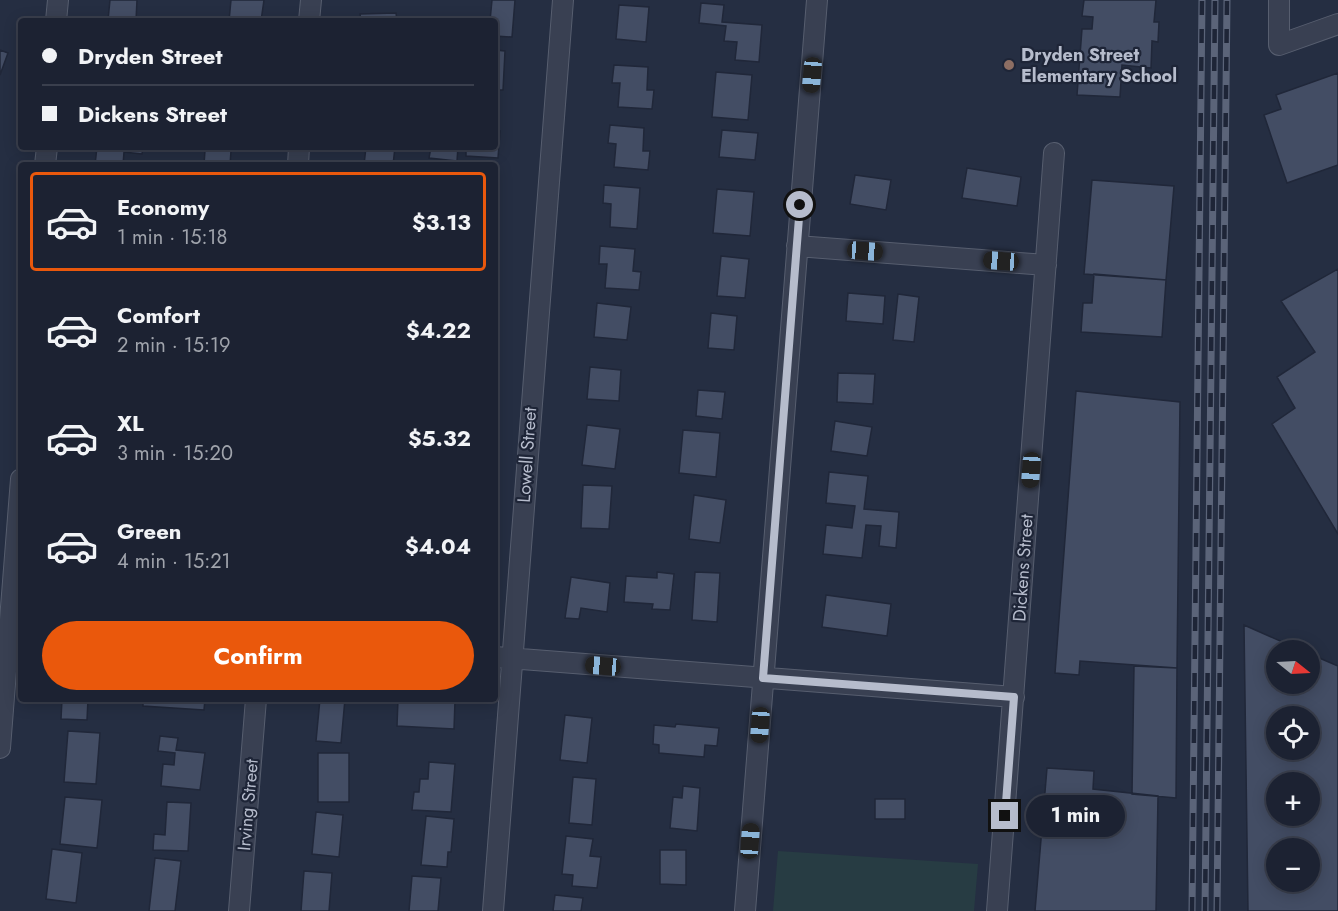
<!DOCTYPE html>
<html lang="en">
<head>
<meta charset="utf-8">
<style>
	:root { --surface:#1c2232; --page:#292f3e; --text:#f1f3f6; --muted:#a0a4ac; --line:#3a3f4d; --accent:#ea580c }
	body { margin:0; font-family:Jost,sans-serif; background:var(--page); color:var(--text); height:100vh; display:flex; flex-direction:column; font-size:22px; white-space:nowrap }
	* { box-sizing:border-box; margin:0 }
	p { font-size:20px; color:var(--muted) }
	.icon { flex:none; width:33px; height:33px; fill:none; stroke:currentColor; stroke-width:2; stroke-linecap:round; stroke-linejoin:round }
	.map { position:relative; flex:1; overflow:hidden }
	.side { position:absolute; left:18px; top:162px; width:480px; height:540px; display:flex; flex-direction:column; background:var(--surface); border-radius:6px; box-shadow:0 3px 15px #0003,0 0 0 2px var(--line) }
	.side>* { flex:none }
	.top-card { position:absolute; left:18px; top:18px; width:480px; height:132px; border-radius:6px; box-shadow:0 3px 15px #0003,0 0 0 2px var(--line); display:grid; align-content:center; height:132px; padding:0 24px; background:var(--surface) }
	.needle { width:39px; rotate:108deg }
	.controls { position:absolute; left:1266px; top:640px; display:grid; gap:12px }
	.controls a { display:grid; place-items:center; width:54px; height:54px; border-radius:50%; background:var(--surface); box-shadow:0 3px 15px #0003,0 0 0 2px var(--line); font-size:30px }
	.end { position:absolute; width:27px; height:27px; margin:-14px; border:8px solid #b6bccc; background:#111; box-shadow:0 0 0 3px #111 }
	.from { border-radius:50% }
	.bubble { position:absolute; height:42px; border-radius:21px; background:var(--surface); box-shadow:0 3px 15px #0003,0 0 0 2px var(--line); font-size:20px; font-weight:700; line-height:42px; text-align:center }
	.car { position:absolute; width:18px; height:36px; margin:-18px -9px; border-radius:8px; box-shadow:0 0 4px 2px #0007; background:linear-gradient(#222 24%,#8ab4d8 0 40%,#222 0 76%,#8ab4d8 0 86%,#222 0) }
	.top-card b { display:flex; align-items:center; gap:21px; height:57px; font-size:22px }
	.top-card b+b { border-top:2px solid var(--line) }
	.top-card i { width:15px; height:15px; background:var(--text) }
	ul { padding:10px 0 0; list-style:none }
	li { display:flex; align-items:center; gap:18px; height:99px; margin:0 12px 9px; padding:0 12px; border:3px solid transparent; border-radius:6px }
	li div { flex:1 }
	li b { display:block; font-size:22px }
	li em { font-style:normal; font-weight:700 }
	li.selected { border-color:var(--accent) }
	li>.icon { width:54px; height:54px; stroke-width:1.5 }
	.button { display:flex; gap:12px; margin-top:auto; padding:12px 24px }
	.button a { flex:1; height:69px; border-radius:36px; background:var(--accent); color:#fff; font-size:24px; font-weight:700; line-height:69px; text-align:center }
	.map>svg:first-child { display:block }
	.green { fill:#273c43 }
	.building { fill:#434d64; stroke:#202739; stroke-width:1.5; fill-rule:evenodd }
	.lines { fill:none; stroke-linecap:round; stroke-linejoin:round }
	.street-casing { stroke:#575e6f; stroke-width:22 }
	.street { stroke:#394052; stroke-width:20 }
	.rail-casing { stroke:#5b6479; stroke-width:7 }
	.rail { stroke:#1e2537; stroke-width:4.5; stroke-dasharray:14; stroke-linecap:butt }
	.route { stroke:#b6bccc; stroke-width:8 }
	.education-dot { fill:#8d6e63; stroke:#1e2537; stroke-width:2 }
	.labels { text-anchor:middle; stroke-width:4.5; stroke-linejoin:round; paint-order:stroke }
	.poi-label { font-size:18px; font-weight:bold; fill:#b6bccc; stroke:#1e2537; text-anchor:start }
	.street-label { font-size:18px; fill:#b6bccc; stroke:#1e2537 }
</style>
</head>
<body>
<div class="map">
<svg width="1338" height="911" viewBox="0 0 1338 911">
	<rect width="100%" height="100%" fill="#252e42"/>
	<path class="green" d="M778 851 978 864 974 911H773Z"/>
	<path class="building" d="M110 0H137L136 21 108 20Z
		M231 0H264L261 21H229Z
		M492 0H515L512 37 495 36V21H490Z
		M1084 0H1156L1154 22H1159L1158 42 1152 41 1151 68 1122 65 1120 97 1077 95 1082 29H1092L1093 17 1082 16Z
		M701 3 724 5 722 22 762 25 759 62 735 60 737 42 724 41 726 26 699 23Z
		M619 5 649 7 646 42 616 39Z
		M396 13 397 21H361L360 14Z
		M0 50 8 53 0 75Z
		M495 50 505 51 503 90H495Z
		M614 65 648 67 647 90H654L652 109 618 107 620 83H612Z
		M716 72 752 75 748 120 712 117Z
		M1338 73V165L1287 183 1264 115 1281 109 1276 95Z
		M610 125 644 128 643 151H650L648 170 614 167 616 144 608 143Z
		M722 130 758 133 755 160 719 157Z
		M495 131H500L498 158 466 156V147H495Z
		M97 147H143L142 154 124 152 123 165H95Z
		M366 147H395L393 165H364Z
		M431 147H458L457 161 429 158Z
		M205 150 231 151 230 165H204Z
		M967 168 1021 177 1017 206 962 198Z
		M855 175 891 180 886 210 850 204Z
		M1092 180 1174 186 1166 280 1084 274Z
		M604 185 640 188 637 229 610 227 611 204 603 203Z
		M717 189 754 192 750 236 713 233Z
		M600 246 635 249 633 271 641 272 639 290 605 288 607 264H599Z
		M721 256 749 259 745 298 717 296Z
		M1338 269V534L1272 424 1295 408 1277 377 1315 352 1281 301Z
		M1094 274 1166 280 1162 337 1081 332 1083 303H1092Z
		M848 293 885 296 883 324 846 321Z
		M898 294 919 297 914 342 893 340Z
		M597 303 631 307 627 340 594 337Z
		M711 313 737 316 734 350 708 348Z
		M590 367 621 370 619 401 587 399Z
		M838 373 875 374 873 404 837 402Z
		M698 390 725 392 722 419 696 416Z
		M1076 391 1180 402 1177 668 1080 661 1079 675 1055 673Z
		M835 421 872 427 867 456 831 451Z
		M587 425 620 429 615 469 582 465Z
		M683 430 720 433 716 477 679 473Z
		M829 472 868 476 864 509 899 512 896 548 879 546 881 526 866 525 862 558 823 554 826 525 852 528 855 506 826 503Z
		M583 485 612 486 609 529 581 528Z
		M694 495 726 500 720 543 689 539Z
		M657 572 674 574 670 610 652 609 653 604 624 602 626 576 657 578Z
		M695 572 720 573 717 622 692 620Z
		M571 577 610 583 607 612 581 608 579 619 565 618Z
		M826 595 891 604 887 636 822 627Z
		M1244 625 1303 651H1276V684H1310V654L1338 666V911H1248ZM1276 717H1310V750H1276ZM1276 783H1310V816H1276ZM1276 849H1310V882H1276Z
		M1134 666 1177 668 1176 798 1132 794Z
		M62 699H88L87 720 61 719Z
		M143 699H205L204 710 143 706Z
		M320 699H345L341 743 316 741Z
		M398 699 455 701 454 729 397 726Z
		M565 715 592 718 587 763 560 760Z
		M676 724 719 728 717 746 705 745 704 757 659 753V745L653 744 654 725 675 727Z
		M68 731 100 733 96 784 64 782Z
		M160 736 178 738 176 750 205 753 200 790 161 786 163 764 174 765 175 753 158 751Z
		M318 753H349V802H318Z
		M429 762 455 764 451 812 412 810 414 792H419L420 779H428Z
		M1047 768 1094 771 1093 789 1158 796 1156 911H1035Z
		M573 777 596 779 592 825 569 823Z
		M683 786 700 788 697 831 670 828 673 797 682 798Z
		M65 797 102 800 97 848 60 844Z
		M875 799H905V819H875Z
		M167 802 191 803 188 851 153 850 154 834 165 835Z
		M316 812 343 815 339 857 312 854Z
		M426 816 454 819 451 852H448L447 867 421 865Z
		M566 836 593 839 590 856 601 857 597 888 572 886 573 875 562 874Z
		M52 849 82 853 76 903 46 899Z
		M660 850H686V885L660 884Z
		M155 858 181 861 175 911H149Z
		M304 871 332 873 329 911H301Z
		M412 876 441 878 438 911H409Z
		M555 895 583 898 581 911H553Z"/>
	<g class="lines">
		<defs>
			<path id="street" d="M1279 0V45L1338 24
				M56 21 58 0
				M309 21 311 0
				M45 165 47 147
				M298 165 299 147
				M797 246 1046 265
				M495 657 1014 697
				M0 748 21 479
				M239 911 256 699
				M493 911 563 0
				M745 911 817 0
				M997 911 1054 153"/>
		</defs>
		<use href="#street" class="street-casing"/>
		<use href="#street" class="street"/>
		<defs>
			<path id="rail" d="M1192 911 1202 0
				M1205 911 1215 0
				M1217 911 1227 0"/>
		</defs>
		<use href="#rail" class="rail-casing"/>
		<use href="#rail" class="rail"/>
	</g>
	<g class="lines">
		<path class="route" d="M800 205 763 678 1014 697 1005 816"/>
	</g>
	<circle class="education-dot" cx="1009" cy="65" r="6"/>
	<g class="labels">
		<g class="poi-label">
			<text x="1021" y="61">Dryden Street<tspan x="1021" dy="21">Elementary School</tspan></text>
		</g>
		<g class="street-label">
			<text transform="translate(527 455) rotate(-86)" y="6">Lowell Street</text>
			<text transform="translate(1023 568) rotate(-86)" y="6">Dickens Street</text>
			<text transform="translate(248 805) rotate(-85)" y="6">Irving Street</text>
		</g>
	</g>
</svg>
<div class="controls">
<a><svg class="needle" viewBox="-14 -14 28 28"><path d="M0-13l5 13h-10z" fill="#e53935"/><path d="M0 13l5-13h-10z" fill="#a0a4ac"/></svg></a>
<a><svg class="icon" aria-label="locate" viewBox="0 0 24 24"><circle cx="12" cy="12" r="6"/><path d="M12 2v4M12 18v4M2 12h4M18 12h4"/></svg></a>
<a>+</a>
<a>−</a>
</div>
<i class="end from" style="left:800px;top:205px"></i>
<i class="end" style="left:1005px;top:816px"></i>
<div class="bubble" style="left:1026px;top:795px;width:99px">1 min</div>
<i class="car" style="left:812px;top:75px;rotate:185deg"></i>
<i class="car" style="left:865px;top:251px;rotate:94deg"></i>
<i class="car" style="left:1001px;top:261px;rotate:274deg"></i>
<i class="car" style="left:1031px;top:470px;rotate:184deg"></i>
<i class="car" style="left:603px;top:666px;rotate:275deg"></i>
<i class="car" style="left:760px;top:725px;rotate:184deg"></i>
<i class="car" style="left:750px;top:841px;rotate:4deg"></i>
<div class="top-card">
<b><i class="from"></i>Dryden Street</b>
<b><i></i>Dickens Street</b>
</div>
<section class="side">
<ul>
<li class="selected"><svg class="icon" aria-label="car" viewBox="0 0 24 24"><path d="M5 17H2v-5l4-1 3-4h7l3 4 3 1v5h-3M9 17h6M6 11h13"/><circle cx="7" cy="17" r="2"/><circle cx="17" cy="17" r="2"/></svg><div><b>Economy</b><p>1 min · 15:18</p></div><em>$3.13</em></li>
<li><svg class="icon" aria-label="car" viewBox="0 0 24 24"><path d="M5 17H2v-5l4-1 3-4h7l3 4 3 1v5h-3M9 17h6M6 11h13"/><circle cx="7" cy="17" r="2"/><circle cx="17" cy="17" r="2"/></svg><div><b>Comfort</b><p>2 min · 15:19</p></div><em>$4.22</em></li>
<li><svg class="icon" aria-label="car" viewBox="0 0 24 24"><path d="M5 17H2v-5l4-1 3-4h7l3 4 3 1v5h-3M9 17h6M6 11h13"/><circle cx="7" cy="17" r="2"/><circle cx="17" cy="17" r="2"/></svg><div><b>XL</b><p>3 min · 15:20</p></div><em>$5.32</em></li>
<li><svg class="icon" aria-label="car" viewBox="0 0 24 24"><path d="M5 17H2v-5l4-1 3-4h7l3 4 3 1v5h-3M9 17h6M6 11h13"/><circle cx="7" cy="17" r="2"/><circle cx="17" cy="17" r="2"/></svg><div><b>Green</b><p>4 min · 15:21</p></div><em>$4.04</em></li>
</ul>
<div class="button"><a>Confirm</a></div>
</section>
</div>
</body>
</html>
